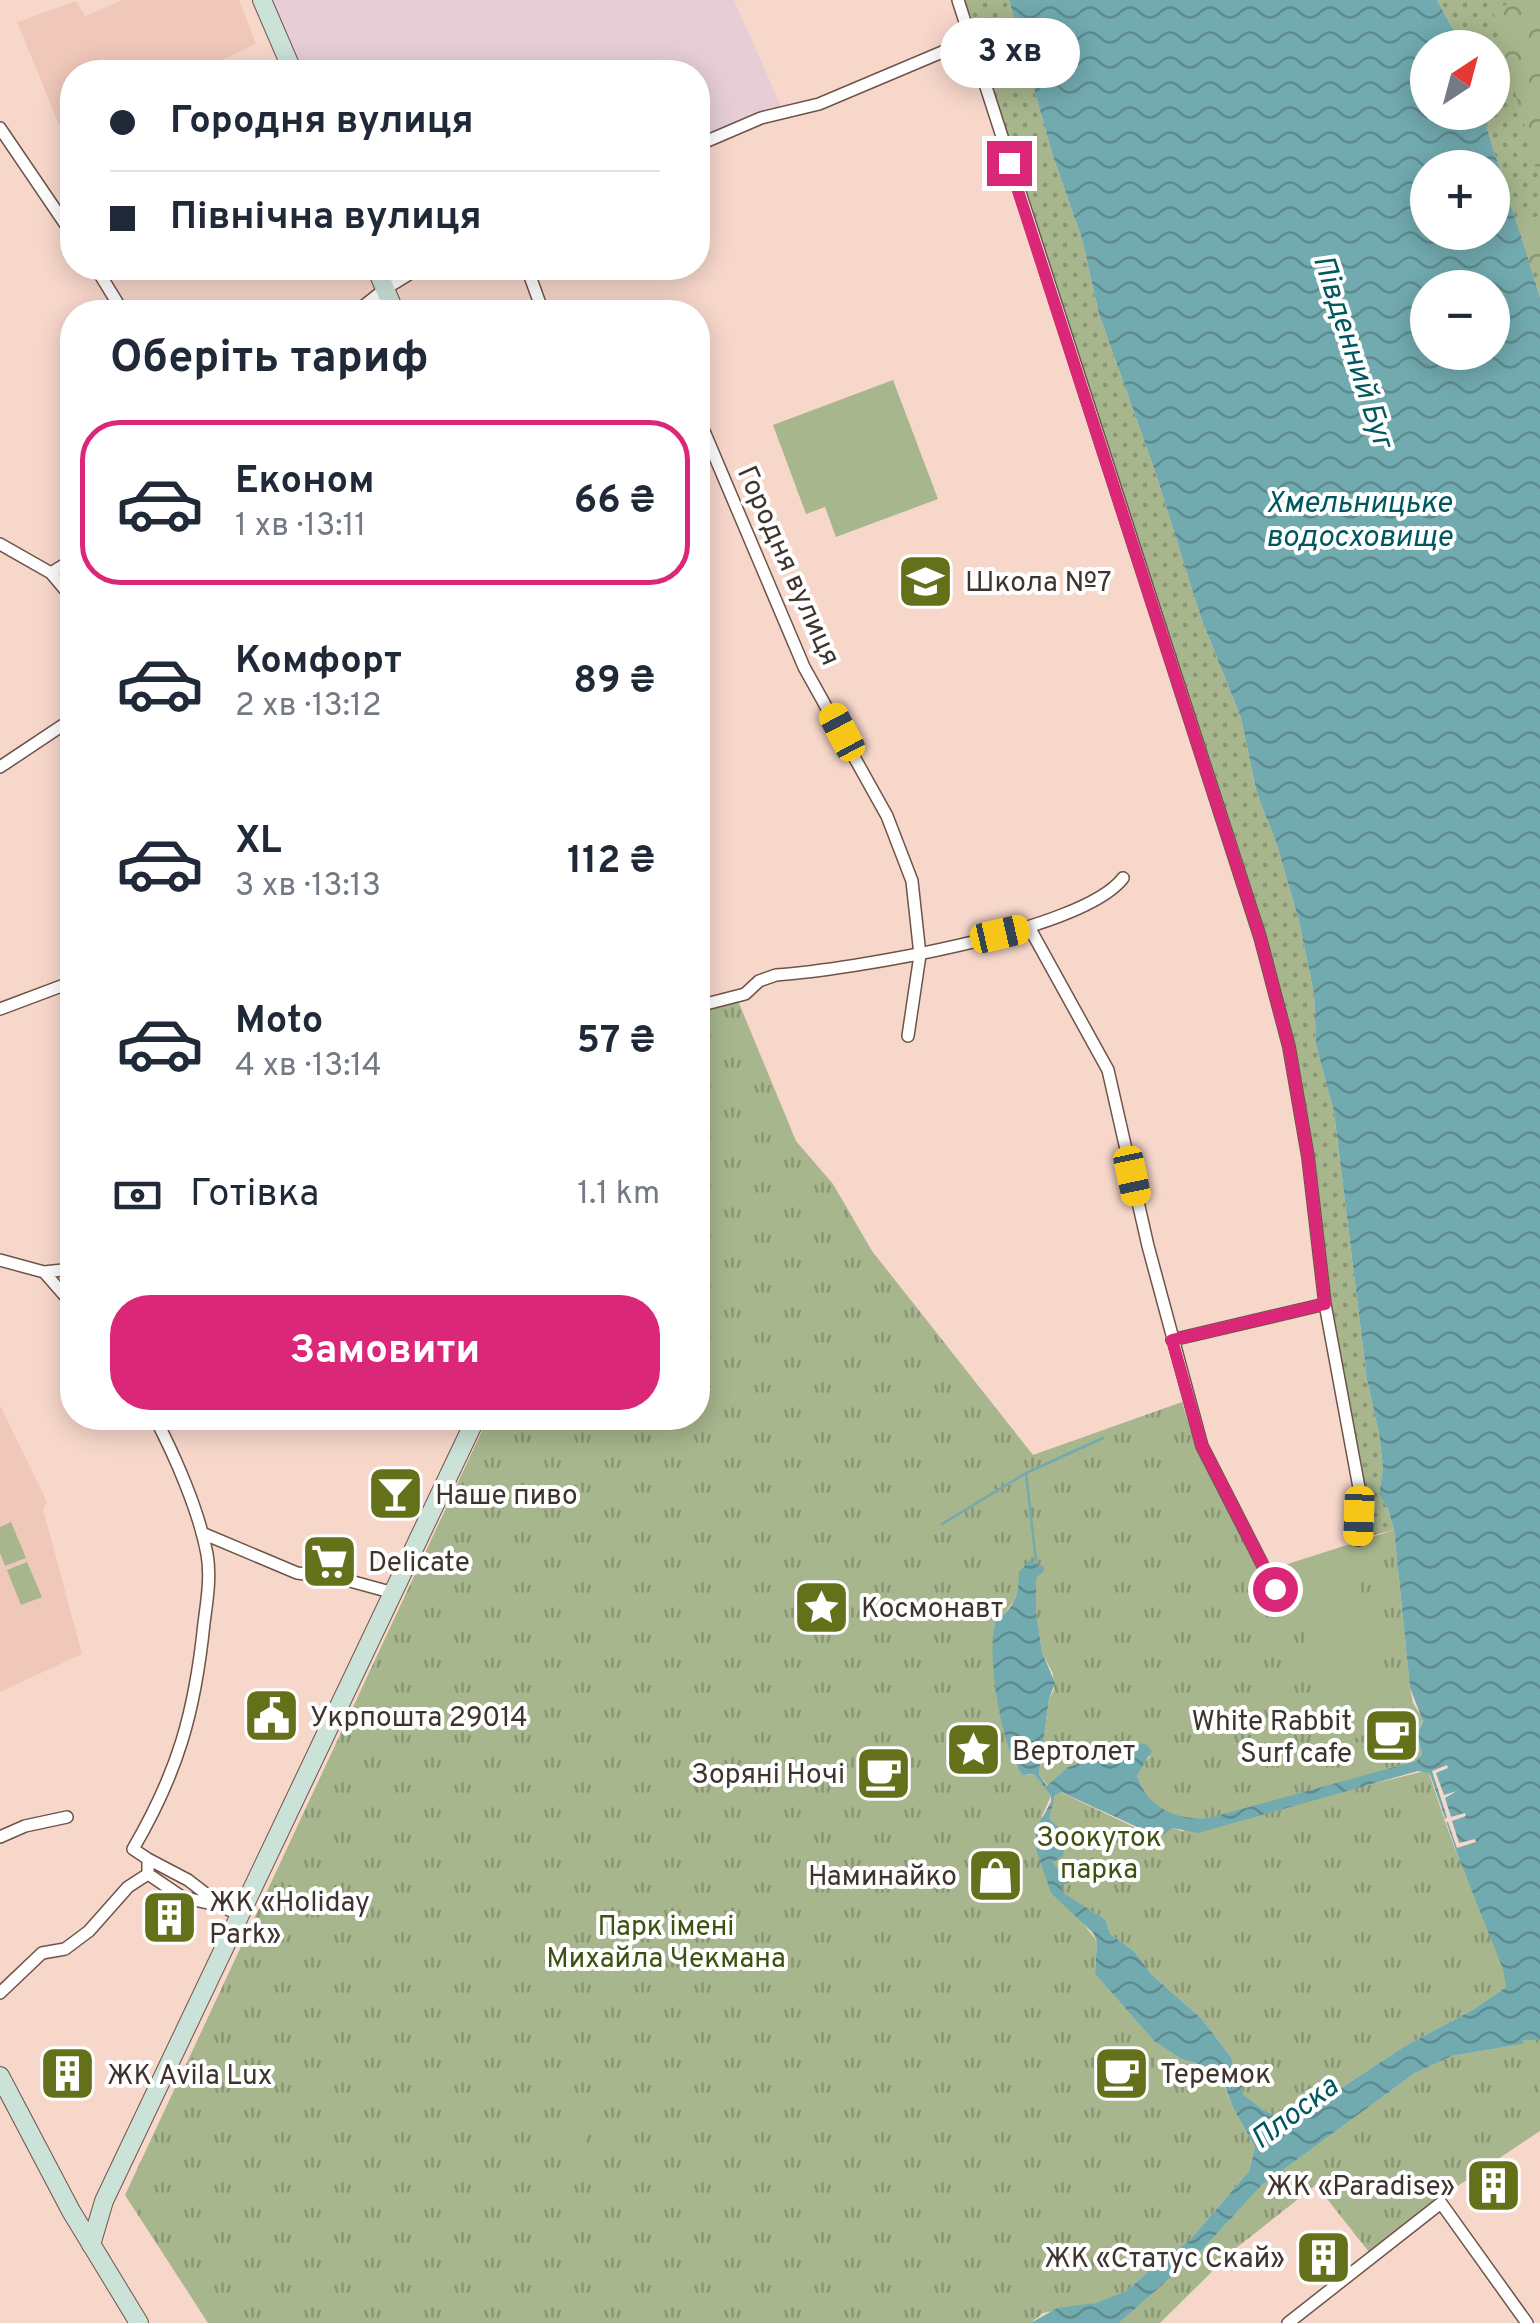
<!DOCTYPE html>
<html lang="uk">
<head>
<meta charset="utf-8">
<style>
	:root { --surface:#fff; --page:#f2f2f3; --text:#1f2937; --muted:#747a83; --line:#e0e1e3; --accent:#db2777 }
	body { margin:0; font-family:Overpass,sans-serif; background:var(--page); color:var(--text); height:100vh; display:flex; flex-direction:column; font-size:38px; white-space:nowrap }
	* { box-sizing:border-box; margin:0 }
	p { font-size:32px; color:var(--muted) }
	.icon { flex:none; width:55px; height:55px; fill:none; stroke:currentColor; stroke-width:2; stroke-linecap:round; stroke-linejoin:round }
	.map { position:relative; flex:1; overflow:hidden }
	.sheet { position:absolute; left:60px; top:300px; width:650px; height:1130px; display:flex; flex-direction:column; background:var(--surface); border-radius:40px; box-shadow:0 5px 25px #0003 }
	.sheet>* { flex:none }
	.banner { position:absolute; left:60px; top:60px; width:650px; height:220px; border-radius:40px; box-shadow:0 5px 25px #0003; display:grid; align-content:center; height:220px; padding:0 50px; background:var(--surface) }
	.needle { width:65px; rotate:36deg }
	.buttons { position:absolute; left:1410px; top:30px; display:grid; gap:20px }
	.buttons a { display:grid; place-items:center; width:100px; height:100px; border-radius:50%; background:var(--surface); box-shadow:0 5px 25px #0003; font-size:50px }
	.end { position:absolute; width:45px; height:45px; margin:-22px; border:12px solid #db2777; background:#fff; box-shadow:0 0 0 5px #fff }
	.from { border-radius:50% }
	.bubble { position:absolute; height:70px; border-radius:35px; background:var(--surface); box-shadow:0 5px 25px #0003; font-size:32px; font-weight:700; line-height:70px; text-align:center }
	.car { position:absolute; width:30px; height:60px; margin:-30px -15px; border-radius:12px; box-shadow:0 0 8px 2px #0007; background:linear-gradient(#f5c518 24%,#345 0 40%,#f5c518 0 76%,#345 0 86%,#f5c518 0) }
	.banner b { display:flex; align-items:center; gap:35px; height:95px; font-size:38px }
	.banner b+b { border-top:2px solid var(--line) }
	.banner i { width:25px; height:25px; background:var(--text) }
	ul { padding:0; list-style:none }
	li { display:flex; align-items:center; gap:30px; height:165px; margin:0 20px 15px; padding:0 30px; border:5px solid transparent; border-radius:40px }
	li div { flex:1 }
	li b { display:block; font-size:38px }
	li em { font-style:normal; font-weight:700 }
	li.selected { border-color:var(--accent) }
	li>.icon { width:90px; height:90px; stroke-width:1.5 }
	h2 { padding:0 50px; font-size:45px; line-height:120px }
	.pay { display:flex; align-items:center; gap:25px; height:110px; padding:0 50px; font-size:38px }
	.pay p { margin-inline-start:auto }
	.cta { display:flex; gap:20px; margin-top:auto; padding:20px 50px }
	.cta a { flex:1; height:115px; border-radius:40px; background:var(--accent); color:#fff; font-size:40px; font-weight:700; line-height:115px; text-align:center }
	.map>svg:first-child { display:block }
	.built { fill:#f0c8ba }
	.industrial { fill:#e7ced6 }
	.grass { fill:url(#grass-dots) }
	.forest { fill:url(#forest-crowns) }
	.park { fill:url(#park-tufts) }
	.pitch { fill:#a7b68d }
	.water { fill:url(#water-waves); fill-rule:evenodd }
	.pier { fill:#f8d7cb }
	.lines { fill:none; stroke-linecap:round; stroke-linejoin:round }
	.stream { stroke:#71aaaf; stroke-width:2.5 }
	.street-casing { stroke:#6f5349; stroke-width:14 }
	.secondary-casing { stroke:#6f5349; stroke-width:20 }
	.street { stroke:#fff; stroke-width:11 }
	.secondary { stroke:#cae2d7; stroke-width:18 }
	.route { stroke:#db2777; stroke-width:12 }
	.labels { text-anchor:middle; stroke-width:8; stroke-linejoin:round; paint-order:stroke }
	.street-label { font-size:28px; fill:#3f332e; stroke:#fff }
	.poi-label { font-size:28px; fill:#3f332e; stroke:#fff; text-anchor:start }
	.park-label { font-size:28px; fill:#3f5112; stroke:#fff }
	.water-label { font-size:30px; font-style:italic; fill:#00585e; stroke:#fff }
</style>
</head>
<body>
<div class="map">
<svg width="1540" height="2323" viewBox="0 0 1540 2323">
	<defs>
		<pattern id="grass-dots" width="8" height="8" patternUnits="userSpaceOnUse" patternTransform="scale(2.5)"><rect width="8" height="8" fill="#a7b68d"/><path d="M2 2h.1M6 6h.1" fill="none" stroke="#899574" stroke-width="1.8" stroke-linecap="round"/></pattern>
		<pattern id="forest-crowns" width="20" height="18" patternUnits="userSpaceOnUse" patternTransform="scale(2.5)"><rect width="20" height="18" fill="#a7b68d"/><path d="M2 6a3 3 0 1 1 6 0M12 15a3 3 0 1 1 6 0" fill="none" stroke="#899574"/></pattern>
		<pattern id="park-tufts" width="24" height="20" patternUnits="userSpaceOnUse" patternTransform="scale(2.5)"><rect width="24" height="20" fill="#a7b68d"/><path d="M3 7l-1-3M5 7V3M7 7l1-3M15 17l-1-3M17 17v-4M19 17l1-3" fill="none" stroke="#899574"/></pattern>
		<pattern id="water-waves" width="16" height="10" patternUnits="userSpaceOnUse" patternTransform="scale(2.5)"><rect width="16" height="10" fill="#71aaaf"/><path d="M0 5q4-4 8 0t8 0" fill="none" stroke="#5e8b8f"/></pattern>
	</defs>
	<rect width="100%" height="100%" fill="#f8d7cb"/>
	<path class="built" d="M123 0H239L256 44 204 68 205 72H72V146L58 122 17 22 76 1 85 16Z
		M0 1405 47 1502 43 1509 82 1654 0 1692Z"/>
	<path class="industrial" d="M268 0H734L782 108 698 140V72H298Z"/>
	<path class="grass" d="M963 0H1009L1052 153 1082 239 1099 314 1156 474 1201 618 1241 718 1257 794 1276 842 1299 921 1314 994 1316 1045 1334 1112 1367 1380 1379 1433 1383 1468 1379 1494 1388 1509 1394 1530 1370 1536 1365 1492 1330 1303 1294 1046Z
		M1437 0H1540V297L1482 113 1492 112V48L1463 47Z"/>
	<path class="forest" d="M1540 0V183L1493 11 1513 1Z
		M1540 215V268L1528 264 1517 224Z"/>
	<path class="park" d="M736 996 796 1141 833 1184 872 1251 1033 1455 1182 1402 1196 1448 1272 1569 1394 1530 1410 1688 1413 1703 1423 1719 1417 1734 1422 1754 1416 1761C1371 1774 1327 1787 1283 1799 1255 1808 1223 1820 1193 1820 1167 1819 1144 1799 1137 1775L1142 1764 1150 1757 1140 1743 1068 1767 1048 1786 1039 1774 1049 1699 1054 1690 1053 1674 1042 1652 1036 1611V1577L1019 1572V1588L1014 1601 994 1626 993 1657 1010 1750 1016 1766 1027 1775 1034 1774 1051 1796 1042 1816 1046 1877 1097 1941 1095 1974 1154 2041 1181 2059 1218 2070 1233 2108 1255 2147 1249 2171 1189 2241 1159 2261 1126 2292 1095 2303 1043 2313 1031 2323H208L125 2195 488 1418H698V1006Z
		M1425 1771 1429 1773C1441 1810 1454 1848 1469 1884 1480 1911 1509 1960 1506 1987L1474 2009 1405 2046 1291 2121 1265 2111 1244 2095 1231 2057 1201 2018 1151 1974 1134 1951 1110 1934 1106 1920 1061 1892 1053 1862 1064 1850 1048 1819 1055 1795 1060 1792 1153 1836 1173 1828 1182 1831Z
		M1524 2040H1540V2131L1419 2212 1369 2252 1316 2185 1236 2248 1160 2323H1119L1202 2250 1261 2186 1415 2073 1452 2056 1523 2044Z"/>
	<path class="pitch" d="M893 380 938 499 836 537 825 507 806 514 773 425Z
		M11 1522 26 1558 5 1566 0 1553V1527Z
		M1348 1548 1395 1724 1341 1743 1283 1569Z
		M27 1562 42 1597 21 1605 7 1570Z
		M583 2125 585 2151 565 2152 562 2127Z"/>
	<path class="water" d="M1009 0H1437L1463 47 1428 48V112L1482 113 1540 297V2040H1524L1523 2044 1452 2056 1415 2073 1261 2186 1202 2250 1119 2323H1031L1057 2308 1095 2303 1127 2291 1159 2261 1189 2241 1249 2171 1255 2147 1233 2108 1219 2070 1181 2059 1154 2041 1095 1974 1097 1941 1093 1933 1051 1893 1036 1849V1829L1051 1802V1796L1034 1774 1023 1775C1001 1751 988 1660 994 1628 995 1618 1002 1617 1008 1610 1018 1599 1019 1586 1019 1572L1030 1560 1044 1567V1571L1036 1578V1611L1042 1652 1055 1683 1049 1699 1039 1774 1047 1786 1068 1767 1140 1743 1147 1745 1152 1751 1137 1775C1147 1808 1177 1821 1209 1818L1416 1761 1422 1754 1417 1734 1423 1721 1410 1688 1394 1530 1388 1509 1379 1494 1383 1468 1379 1433 1367 1380 1334 1112 1316 1045 1314 994 1299 921 1276 842 1257 794 1241 718 1201 618 1156 474 1099 314 1082 239 1052 153ZM1428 168H1492V232H1428ZM1428 288H1492V352H1428ZM1418 1771 1429 1773 1431 1777 1459 1859 1503 1969 1506 1987 1474 2009 1405 2046 1291 2121 1265 2111 1244 2095 1231 2057 1201 2018 1151 1974 1134 1951 1110 1934 1106 1920 1062 1892 1061 1884H1068L1069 1873 1057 1869 1053 1862 1063 1856 1064 1850 1058 1837 1063 1832 1049 1819 1055 1795 1061 1792 1159 1837 1173 1828 1198 1833Z"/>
	<path class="pier" d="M1447 1765 1448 1768 1436 1773 1444 1795 1457 1791 1445 1798 1451 1817 1465 1813 1466 1816 1452 1821 1459 1843 1475 1839 1476 1842 1457 1848 1448 1822 1444 1821 1447 1817 1432 1771Z"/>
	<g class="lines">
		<path class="stream" d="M942 1524 1026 1473
			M1036 1561 1026 1473 1103 1438"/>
		<defs>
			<path id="street" d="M958 0 1260 937 1289 1047 1308 1157 1325 1304 1360 1493 1358 1540
				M0 128 72 234
				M698 145 761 118 819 104 973 39
				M96 268 123 312
				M527 268 543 312
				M356 312 385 289 419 268
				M698 417 804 667 887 816 912 881 920 955 908 1036
				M0 544 51 573 72 598
				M51 573 72 560
				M0 767 72 719
				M1029 927 1108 1070 1148 1246 1202 1446 1275 1589
				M698 1006 745 994 759 981 776 975C847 970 1082 932 1123 878
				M0 1009 72 982
				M0 1260 44 1272 72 1269
				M44 1272 72 1304
				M1172 1340 1325 1304
				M202 1533 297 1573 339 1578 394 1593
				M0 1837 25 1826 67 1817
				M148 1859 188 1880 223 1907 242 1916
				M148 1874 182 1897 216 1905
				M0 1993 42 1953 65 1949 89 1931 128 1887 148 1874V1859L133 1849C178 1772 195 1712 204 1623 207 1601 211 1576 207 1554 199 1511 175 1456 155 1418
				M1288 2323 1441 2203 1527 2323"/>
			<path id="secondary" d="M262 0 293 72
				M376 268 395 312
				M0 2076 71 2211 139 2323
				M91 2245 104 2201 476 1418"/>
		</defs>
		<use href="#street" class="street-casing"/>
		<use href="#secondary" class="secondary-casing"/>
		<use href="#street" class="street"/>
		<use href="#secondary" class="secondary"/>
	</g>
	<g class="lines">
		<path class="route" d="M1009 163 1260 937 1289 1047 1308 1157 1325 1304 1172 1340 1202 1446 1275 1589"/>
	</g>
	<defs>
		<symbol id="school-square" viewBox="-11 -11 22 22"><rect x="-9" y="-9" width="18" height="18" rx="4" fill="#64701a" stroke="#fff"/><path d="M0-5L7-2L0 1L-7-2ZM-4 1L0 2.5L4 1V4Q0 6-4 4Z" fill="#fff"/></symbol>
		<symbol id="bar-square" viewBox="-11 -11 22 22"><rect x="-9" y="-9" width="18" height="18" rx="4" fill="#64701a" stroke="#fff"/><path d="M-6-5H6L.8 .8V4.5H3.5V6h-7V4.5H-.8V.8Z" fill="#fff"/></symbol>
		<symbol id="supermarket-square" viewBox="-11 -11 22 22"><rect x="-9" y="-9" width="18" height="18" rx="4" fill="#64701a" stroke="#fff"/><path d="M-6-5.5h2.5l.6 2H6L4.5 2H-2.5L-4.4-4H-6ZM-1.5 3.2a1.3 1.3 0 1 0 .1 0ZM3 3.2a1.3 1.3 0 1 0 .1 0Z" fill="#fff"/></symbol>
		<symbol id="sight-square" viewBox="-11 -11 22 22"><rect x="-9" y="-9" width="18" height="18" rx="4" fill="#64701a" stroke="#fff"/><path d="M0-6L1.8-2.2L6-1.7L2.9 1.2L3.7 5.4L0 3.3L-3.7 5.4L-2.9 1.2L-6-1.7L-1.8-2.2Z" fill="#fff"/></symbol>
		<symbol id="civic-square" viewBox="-11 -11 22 22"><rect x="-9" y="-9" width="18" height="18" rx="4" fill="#64701a" stroke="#fff"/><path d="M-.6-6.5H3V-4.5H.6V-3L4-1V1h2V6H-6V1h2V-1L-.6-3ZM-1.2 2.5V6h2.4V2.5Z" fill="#fff"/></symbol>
		<symbol id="cafe-square" viewBox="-11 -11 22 22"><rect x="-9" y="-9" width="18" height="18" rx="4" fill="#64701a" stroke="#fff"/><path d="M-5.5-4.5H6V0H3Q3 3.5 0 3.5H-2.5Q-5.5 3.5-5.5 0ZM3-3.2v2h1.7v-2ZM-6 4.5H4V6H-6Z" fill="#fff"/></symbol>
		<symbol id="shop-square" viewBox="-11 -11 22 22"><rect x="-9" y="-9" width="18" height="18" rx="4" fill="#64701a" stroke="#fff"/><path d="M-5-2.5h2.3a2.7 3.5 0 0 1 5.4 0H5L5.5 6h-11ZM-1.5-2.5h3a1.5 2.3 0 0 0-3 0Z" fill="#fff"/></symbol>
		<symbol id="building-square" viewBox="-11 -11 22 22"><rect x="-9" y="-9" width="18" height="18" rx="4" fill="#64701a" stroke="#fff"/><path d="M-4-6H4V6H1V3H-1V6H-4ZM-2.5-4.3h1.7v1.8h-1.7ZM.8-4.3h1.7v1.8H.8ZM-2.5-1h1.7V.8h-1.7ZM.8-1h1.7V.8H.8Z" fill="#fff"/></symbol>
	</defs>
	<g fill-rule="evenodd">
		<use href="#school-square" x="894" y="550" width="63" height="63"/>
		<use href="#bar-square" x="364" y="1462" width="63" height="63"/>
		<use href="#supermarket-square" x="298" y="1530" width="63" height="63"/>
		<use href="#sight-square" x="790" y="1576" width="63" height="63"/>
		<use href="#civic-square" x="240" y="1684" width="63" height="63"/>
		<use href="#cafe-square" x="1360" y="1704" width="63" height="63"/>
		<use href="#sight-square" x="942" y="1718" width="63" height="63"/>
		<use href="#cafe-square" x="852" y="1742" width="63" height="63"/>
		<use href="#shop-square" x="964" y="1844" width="63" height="63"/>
		<use href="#building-square" x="138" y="1886" width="63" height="63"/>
		<use href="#cafe-square" x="1090" y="2042" width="63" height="63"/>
		<use href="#building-square" x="36" y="2042" width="63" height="63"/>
		<use href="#building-square" x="1462" y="2154" width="63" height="63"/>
		<use href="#building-square" x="1292" y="2226" width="63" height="63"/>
	</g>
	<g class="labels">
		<g class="street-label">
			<text transform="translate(790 565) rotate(66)" y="10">Городня вулиця</text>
		</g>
		<g class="poi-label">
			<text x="965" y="591">Школа №7</text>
			<text x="435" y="1504">Наше пиво</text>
			<text x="368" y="1571">Delicate</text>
			<text x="861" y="1617">Космонавт</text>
			<text x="310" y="1726">Укрпошта 29014</text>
			<text x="1352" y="1730" text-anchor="end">White Rabbit<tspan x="1352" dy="32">Surf cafe</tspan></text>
			<text x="1012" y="1760">Вертолет</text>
			<text x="845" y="1783" text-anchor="end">Зоряні Ночі</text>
			<text x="957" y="1885" text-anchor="end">Наминайко</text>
			<text x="209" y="1911">ЖК «Holiday<tspan x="209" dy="32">Park»</tspan></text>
			<text x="1160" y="2083">Теремок</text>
			<text x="107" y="2084">ЖК Avila Lux</text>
			<text x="1455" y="2195" text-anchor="end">ЖК «Paradise»</text>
			<text x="1285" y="2267" text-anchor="end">ЖК «Статус Скай»</text>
		</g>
		<g class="park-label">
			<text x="1099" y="1846">Зоокуток<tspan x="1099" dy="32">парка</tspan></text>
			<text x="666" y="1935">Парк імені<tspan x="666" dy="32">Михайла Чекмана</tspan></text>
		</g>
		<g class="water-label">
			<text transform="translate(1354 351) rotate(72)" y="10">Південний Буг</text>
			<text x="1359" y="512">Хмельницьке<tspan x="1359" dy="34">водосховище</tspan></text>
			<text transform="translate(1294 2112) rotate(-37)" y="10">Плоска</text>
		</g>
	</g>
</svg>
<div class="buttons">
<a><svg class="needle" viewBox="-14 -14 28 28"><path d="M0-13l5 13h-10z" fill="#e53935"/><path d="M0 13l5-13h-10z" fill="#747a83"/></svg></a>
<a>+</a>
<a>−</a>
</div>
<i class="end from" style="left:1275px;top:1589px"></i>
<i class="end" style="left:1009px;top:163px"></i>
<div class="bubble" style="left:940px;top:18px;width:140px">3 хв</div>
<i class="car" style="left:842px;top:732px;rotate:332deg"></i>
<i class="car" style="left:1000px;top:934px;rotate:77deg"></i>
<i class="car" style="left:1132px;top:1176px;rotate:168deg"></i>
<i class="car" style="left:1359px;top:1516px;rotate:182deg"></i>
<div class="banner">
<b><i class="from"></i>Городня вулиця</b>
<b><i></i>Північна вулиця</b>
</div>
<section class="sheet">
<h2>Оберіть тариф</h2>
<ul>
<li class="selected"><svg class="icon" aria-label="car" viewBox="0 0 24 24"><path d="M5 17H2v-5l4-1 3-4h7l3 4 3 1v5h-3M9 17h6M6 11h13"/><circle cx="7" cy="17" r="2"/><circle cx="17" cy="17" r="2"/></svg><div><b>Економ</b><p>1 хв · 13:11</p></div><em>66 ₴</em></li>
<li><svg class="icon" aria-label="car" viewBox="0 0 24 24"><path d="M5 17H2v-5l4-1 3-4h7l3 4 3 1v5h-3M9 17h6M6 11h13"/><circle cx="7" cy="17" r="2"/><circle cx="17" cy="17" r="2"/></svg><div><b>Комфорт</b><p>2 хв · 13:12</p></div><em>89 ₴</em></li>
<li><svg class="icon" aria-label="car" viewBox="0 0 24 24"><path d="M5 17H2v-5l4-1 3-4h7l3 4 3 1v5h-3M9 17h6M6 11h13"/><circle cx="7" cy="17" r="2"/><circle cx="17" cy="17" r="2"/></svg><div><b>XL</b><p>3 хв · 13:13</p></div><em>112 ₴</em></li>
<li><svg class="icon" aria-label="car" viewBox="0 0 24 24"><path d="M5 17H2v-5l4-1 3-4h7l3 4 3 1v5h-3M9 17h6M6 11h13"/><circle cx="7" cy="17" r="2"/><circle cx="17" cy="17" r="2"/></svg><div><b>Moto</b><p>4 хв · 13:14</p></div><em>57 ₴</em></li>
</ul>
<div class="pay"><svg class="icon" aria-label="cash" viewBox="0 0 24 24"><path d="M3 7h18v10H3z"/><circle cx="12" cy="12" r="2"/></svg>Готівка<p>1.1 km</p></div>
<div class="cta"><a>Замовити</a></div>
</section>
</div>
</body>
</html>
